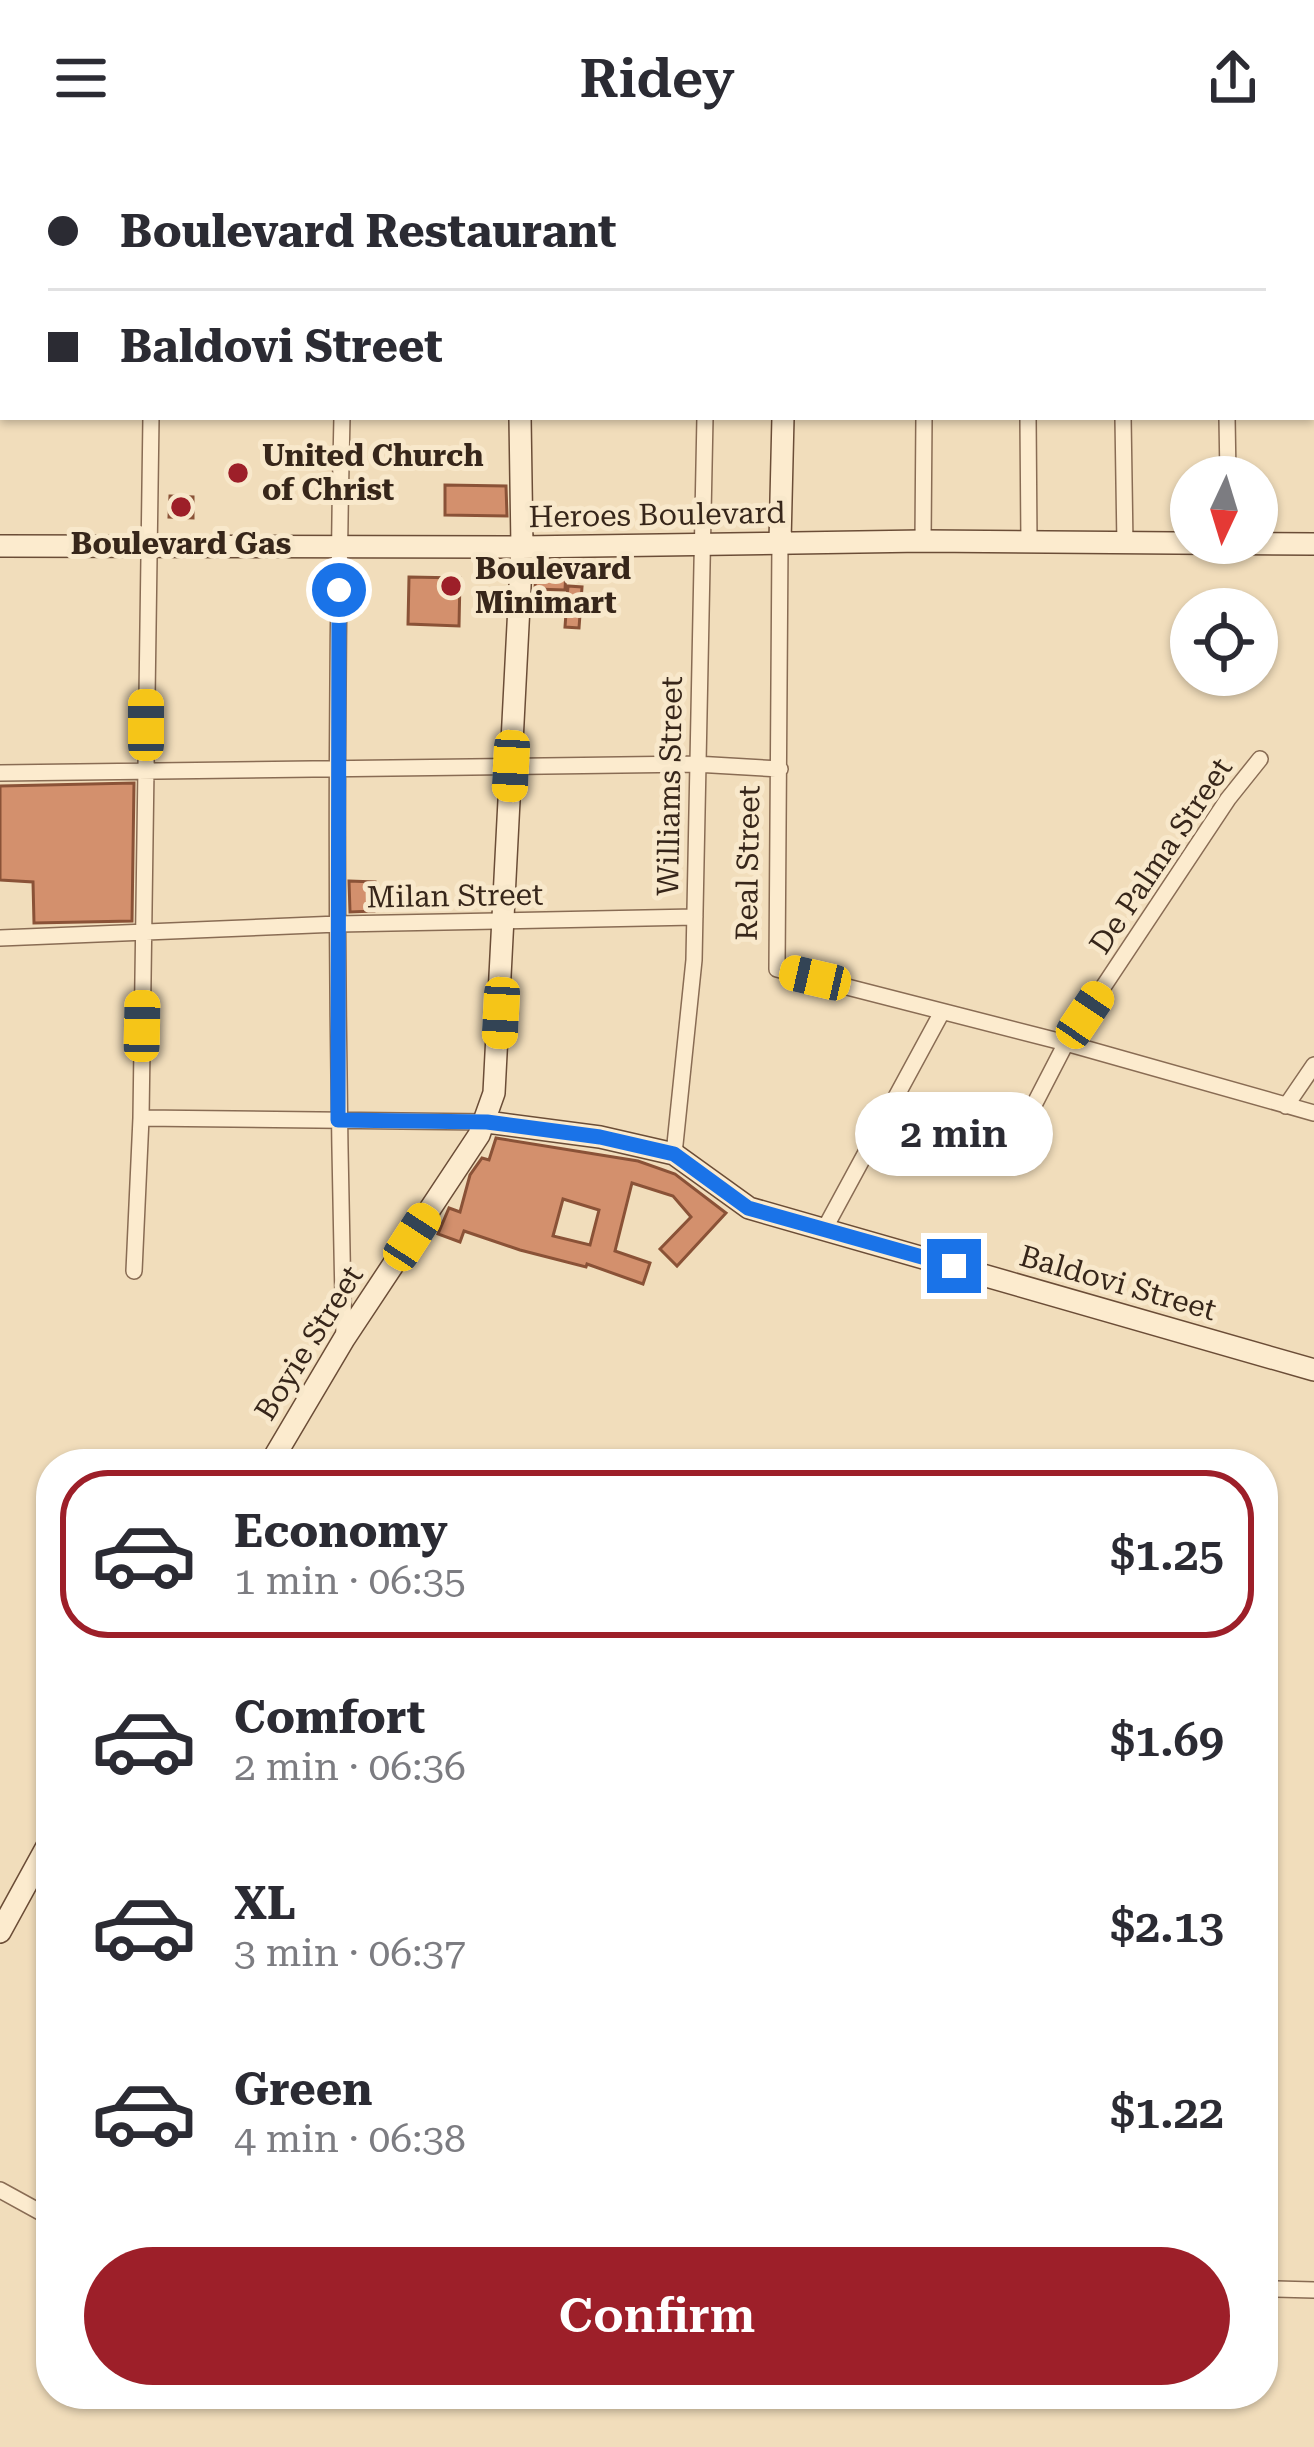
<!DOCTYPE html>
<html lang="en">
<head>
<meta charset="utf-8">
<style>
	:root { --surface:#fff; --page:#f7f7f7; --text:#2b2b33; --muted:#7c7c81; --line:#e1e1e2; --accent:#9d1f29 }
	body { margin:0; font-family:"Roboto Serif",serif; background:var(--page); color:var(--text); height:100vh; display:flex; flex-direction:column; font-size:45px; white-space:nowrap }
	* { box-sizing:border-box; margin:0 }
	p { font-size:39px; color:var(--muted) }
	.icon { flex:none; width:66px; height:66px; fill:none; stroke:currentColor; stroke-width:2; stroke-linecap:round; stroke-linejoin:round }
	.map { position:relative; flex:1; overflow:hidden }
	.side { position:absolute; left:36px; top:1293px; width:1242px; height:960px; display:flex; flex-direction:column; background:var(--surface); border-radius:48px; box-shadow:0 3px 9px #0004 }
	.side>* { flex:none }
	.top-card { position:absolute; left:0px; top:0px; width:1314px; height:264px; box-shadow:0 3px 9px #0004; display:grid; align-content:center; height:264px; padding:0 48px; background:var(--surface) }
	.needle { width:78px; rotate:184deg }
	.controls { position:absolute; left:1170px; top:300px; display:grid; gap:24px }
	.controls a { display:grid; place-items:center; width:108px; height:108px; border-radius:50%; background:var(--surface); box-shadow:0 3px 9px #0004; font-size:60px }
	.end { position:absolute; width:54px; height:54px; margin:-27px; border:15px solid #1a73e8; background:#fff; box-shadow:0 0 0 6px #fff }
	.from { border-radius:50% }
	.bubble { position:absolute; height:84px; border-radius:42px; background:var(--surface); box-shadow:0 3px 9px #0004; font-size:39px; font-weight:600; line-height:84px; text-align:center }
	.car { position:absolute; width:36px; height:72px; margin:-36px -18px; border-radius:15px; box-shadow:0 0 9px 3px #0007; background:linear-gradient(#f5c518 24%,#345 0 40%,#f5c518 0 76%,#345 0 86%,#f5c518 0) }
	.top-card b { display:flex; align-items:center; gap:42px; height:114px; font-size:45px }
	.top-card b+b { border-top:3px solid var(--line) }
	.top-card i { width:30px; height:30px; background:var(--text) }
	ul { padding:21px 0 0; list-style:none }
	li { display:flex; align-items:center; gap:36px; height:168px; margin:0 24px 18px; padding:0 24px; border:6px solid transparent; border-radius:48px }
	li div { flex:1 }
	li b { display:block; font-size:45px }
	li em { font-style:normal; font-weight:600 }
	li.on { border-color:var(--accent) }
	li>.icon { width:108px; height:108px; stroke-width:1.5 }
	.button { display:flex; gap:24px; margin-top:auto; padding:24px 48px }
	.button a { flex:1; height:138px; border-radius:72px; background:var(--accent); color:#fff; font-size:48px; font-weight:600; line-height:138px; text-align:center }
	header { display:flex; justify-content:space-between; align-items:center; height:156px; padding:0 48px; background:var(--surface); font-size:54px; font-weight:600 }
	.map>svg:first-child { display:block }
	.building { fill:#d3906d; stroke:#8a5237; stroke-width:3; fill-rule:evenodd }
	.lines { fill:none; stroke-linecap:round; stroke-linejoin:round }
	.street-casing { stroke:#896c54; stroke-width:18 }
	.secondary-casing { stroke:#6b4d37; stroke-width:24 }
	.street { stroke:#fcebce; stroke-width:15 }
	.secondary { stroke:#fcebce; stroke-width:21 }
	.route { stroke:#1a73e8; stroke-width:15 }
	.poi-dot { fill:#9d1f29; stroke:#f8e8cb; stroke-width:4.5 }
	.labels { text-anchor:middle; stroke-width:10; stroke-linejoin:round; paint-order:stroke }
	.poi-label { font-size:30px; font-weight:bold; fill:#37261a; stroke:#f8e8cb; text-anchor:start }
	.street-label { font-size:30px; fill:#37261a; stroke:#f8e8cb }
</style>
</head>
<body>
<header><svg class="icon" aria-label="menu" viewBox="0 0 24 24"><path d="M4 6h16M4 12h16M4 18h16"/></svg>Ridey<svg class="icon" aria-label="share" viewBox="0 0 24 24"><path d="M12 15V3M7 8l5-5 5 5M5 13v7h14v-7"/></svg></header>
<div class="map">
<svg width="1314" height="2291" viewBox="0 0 1314 2291">
	<rect width="100%" height="100%" fill="#f1ddbb"/>
	<path class="building" d="M445 329 506 330 507 360 445 359Z
		M170 340 193 341V362L169 361Z
		M536 414 566 416 565 434 535 433Z
		M409 421 460 422 459 470 408 468Z
		M568 430 582 431 579 472 565 471Z
		M134 627 132 765 34 767 33 726 0 724V630Z
		M349 725 375 726 374 755 350 756Z
		M496 982 638 1005 675 1018 726 1057 677 1110 660 1093 691 1061 673 1040 632 1027 615 1095 650 1107 643 1128 587 1108 586 1111 520 1094 464 1075 460 1086 438 1078 449 1052 460 1056 470 1019 482 1002 489 1004ZM563 1043 599 1054 590 1089 553 1080Z"/>
	<g class="lines">
		<defs>
			<path id="street" d="M344 0V3
				M1118 0V3
				M1218 0V3
				M155 3V0
				M703 3V0
				M931 3V0
				M1023 3V0
				M1311 9H1314
				M1311 150H1314
				M0 202H3
				M342 261C335 567 336 874 344 1180
				M1028 261 1029 387
				M1123 261 1125 389
				M1227 261 1228 321
				M923 385 924 261
				M780 386 777 813 1066 887 1314 957
				M0 617 695 608 780 613
				M0 782 338 768 695 761
				M1286 950 1314 909
				M141 962 487 966
				M674 998 694 804 705 261
				M1002 1011 1066 887 1228 643 1260 603
				M825 1072 942 856
				M134 1115 141 962 151 261
				M0 2034 51 2062
				M1276 2133 1314 2134"/>
			<path id="secondary" d="M786 0V3
				M522 3V0
				M0 17H3
				M780 386 783 261
				M0 390 522 391 923 385 1314 388
				M487 966 600 981 674 998 749 1052 1314 1214
				M270 1308 344 1183 479 979 494 937 522 391 520 261
				M0 1776 51 1683"/>
		</defs>
		<use href="#street" class="street-casing"/>
		<use href="#secondary" class="secondary-casing"/>
		<use href="#street" class="street"/>
		<use href="#secondary" class="secondary"/>
	</g>
	<g class="lines">
		<path class="route" d="M339 434 338 964 487 966 600 981 674 998 748 1052 954 1110"/>
	</g>
	<g class="poi-dot">
		<circle cx="238" cy="317" r="12"/>
		<circle cx="181" cy="351" r="12"/>
		<circle cx="451" cy="430" r="12"/>
	</g>
	<g class="labels">
		<g class="poi-label">
			<text x="262" y="310">United Church<tspan x="262" dy="34">of Christ</tspan></text>
			<text x="181" y="398" text-anchor="middle">Boulevard Gas</text>
			<text x="475" y="423">Boulevard<tspan x="475" dy="34">Minimart</tspan></text>
		</g>
		<g class="street-label">
			<text transform="translate(657 359) rotate(-1)" y="10">Heroes Boulevard</text>
			<text transform="translate(670 630) rotate(-89)" y="10">Williams Street</text>
			<text transform="translate(1161 700) rotate(-56)" y="10">De Palma Street</text>
			<text transform="translate(748 707) rotate(-89)" y="10">Real Street</text>
			<text transform="translate(455 740) rotate(-1)" y="10">Milan Street</text>
			<text transform="translate(1118 1127) rotate(16)" y="10">Baldovi Street</text>
			<text transform="translate(309 1187) rotate(-58)" y="10">Boyie Street</text>
		</g>
	</g>
</svg>
<div class="controls">
<a><svg class="needle" viewBox="-14 -14 28 28"><path d="M0-13l5 13h-10z" fill="#e53935"/><path d="M0 13l5-13h-10z" fill="#7c7c81"/></svg></a>
<a><svg class="icon" aria-label="locate" viewBox="0 0 24 24"><circle cx="12" cy="12" r="6"/><path d="M12 2v4M12 18v4M2 12h4M18 12h4"/></svg></a>
</div>
<i class="end from" style="left:339px;top:434px"></i>
<i class="end" style="left:954px;top:1110px"></i>
<div class="bubble" style="left:855px;top:936px;width:198px">2 min</div>
<i class="car" style="left:146px;top:569px;rotate:0deg"></i>
<i class="car" style="left:511px;top:610px;rotate:183deg"></i>
<i class="car" style="left:815px;top:822px;rotate:283deg"></i>
<i class="car" style="left:501px;top:857px;rotate:183deg"></i>
<i class="car" style="left:1085px;top:859px;rotate:34deg"></i>
<i class="car" style="left:142px;top:870px;rotate:1deg"></i>
<i class="car" style="left:412px;top:1081px;rotate:33deg"></i>
<div class="top-card">
<b><i class="from"></i>Boulevard Restaurant</b>
<b><i></i>Baldovi Street</b>
</div>
<section class="side">
<ul>
<li class="on"><svg class="icon" aria-label="car" viewBox="0 0 24 24"><path d="M5 17H2v-5l4-1 3-4h7l3 4 3 1v5h-3M9 17h6M6 11h13"/><circle cx="7" cy="17" r="2"/><circle cx="17" cy="17" r="2"/></svg><div><b>Economy</b><p>1 min · 06:35</p></div><em>$1.25</em></li>
<li><svg class="icon" aria-label="car" viewBox="0 0 24 24"><path d="M5 17H2v-5l4-1 3-4h7l3 4 3 1v5h-3M9 17h6M6 11h13"/><circle cx="7" cy="17" r="2"/><circle cx="17" cy="17" r="2"/></svg><div><b>Comfort</b><p>2 min · 06:36</p></div><em>$1.69</em></li>
<li><svg class="icon" aria-label="car" viewBox="0 0 24 24"><path d="M5 17H2v-5l4-1 3-4h7l3 4 3 1v5h-3M9 17h6M6 11h13"/><circle cx="7" cy="17" r="2"/><circle cx="17" cy="17" r="2"/></svg><div><b>XL</b><p>3 min · 06:37</p></div><em>$2.13</em></li>
<li><svg class="icon" aria-label="car" viewBox="0 0 24 24"><path d="M5 17H2v-5l4-1 3-4h7l3 4 3 1v5h-3M9 17h6M6 11h13"/><circle cx="7" cy="17" r="2"/><circle cx="17" cy="17" r="2"/></svg><div><b>Green</b><p>4 min · 06:38</p></div><em>$1.22</em></li>
</ul>
<div class="button"><a>Confirm</a></div>
</section>
</div>
</body>
</html>
